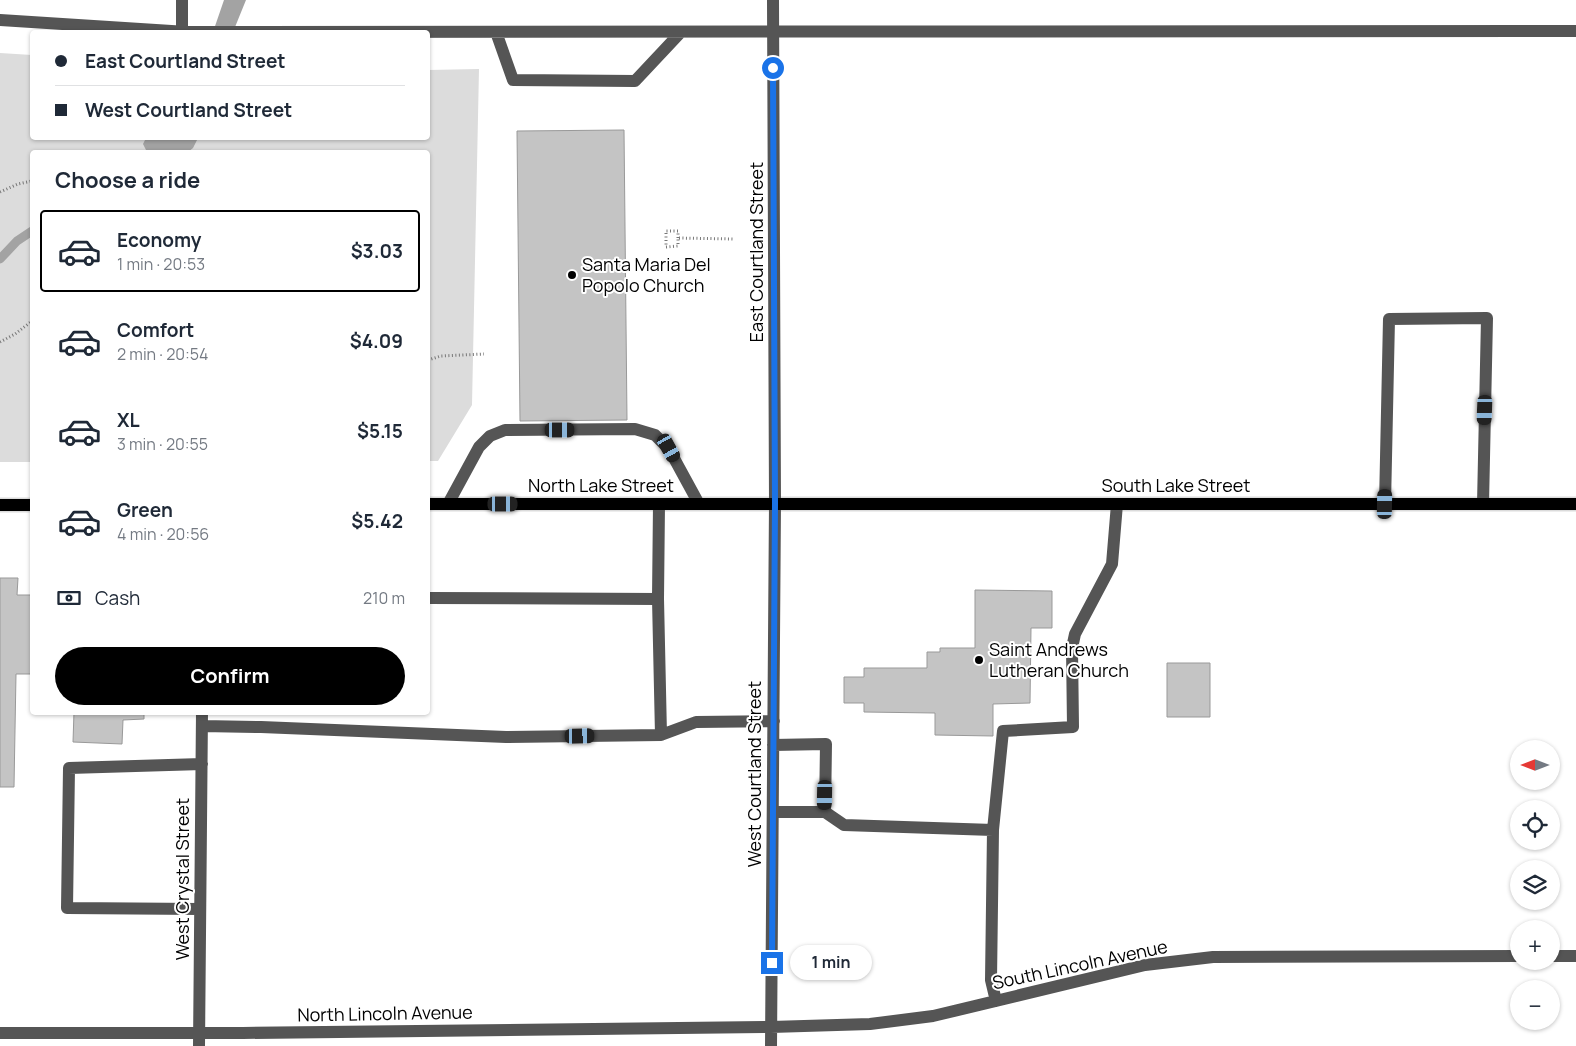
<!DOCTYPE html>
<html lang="en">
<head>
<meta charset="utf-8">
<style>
	:root { --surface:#fff; --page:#f2f2f3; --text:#1f2937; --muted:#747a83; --line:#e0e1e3; --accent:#000 }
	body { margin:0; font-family:Manrope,sans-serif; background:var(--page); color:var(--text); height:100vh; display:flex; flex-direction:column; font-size:19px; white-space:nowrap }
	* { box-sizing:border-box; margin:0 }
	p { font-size:16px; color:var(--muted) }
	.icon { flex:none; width:28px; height:28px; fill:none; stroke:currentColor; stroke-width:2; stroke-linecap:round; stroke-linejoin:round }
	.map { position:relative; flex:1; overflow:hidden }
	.side { position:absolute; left:30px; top:150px; width:400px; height:565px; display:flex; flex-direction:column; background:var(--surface); border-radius:5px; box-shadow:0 1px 4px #0004 }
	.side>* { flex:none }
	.top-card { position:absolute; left:30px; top:30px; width:400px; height:110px; border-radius:5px; box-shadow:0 1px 4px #0004; display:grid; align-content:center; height:110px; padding:0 25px; background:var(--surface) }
	.needle { width:32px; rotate:270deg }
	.fabs { position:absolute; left:1510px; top:740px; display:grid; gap:10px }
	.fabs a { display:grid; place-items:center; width:50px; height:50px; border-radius:50%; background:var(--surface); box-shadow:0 1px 4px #0004; font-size:25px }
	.end { position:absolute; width:22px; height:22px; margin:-11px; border:6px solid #1a73e8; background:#fff; box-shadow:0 0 0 2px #fff }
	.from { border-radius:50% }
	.bubble { position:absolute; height:35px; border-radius:18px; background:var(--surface); box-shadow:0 1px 4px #0004; font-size:16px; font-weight:700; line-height:35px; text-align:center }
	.car { position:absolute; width:15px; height:30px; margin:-15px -8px; border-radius:6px; box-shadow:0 0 4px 1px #0007; background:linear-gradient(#222 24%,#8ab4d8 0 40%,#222 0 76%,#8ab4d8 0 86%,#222 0) }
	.top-card b { display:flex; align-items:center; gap:18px; height:48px; font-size:19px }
	.top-card b+b { border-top:1px solid var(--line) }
	.top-card i { width:12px; height:12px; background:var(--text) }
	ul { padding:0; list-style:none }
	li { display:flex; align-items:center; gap:15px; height:82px; margin:0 10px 8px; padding:0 15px; border:2px solid transparent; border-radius:5px }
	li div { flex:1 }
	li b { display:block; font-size:19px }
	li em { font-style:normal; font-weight:700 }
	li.current { border-color:var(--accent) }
	li>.icon { width:45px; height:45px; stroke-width:1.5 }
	h2 { padding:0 25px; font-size:22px; line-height:60px }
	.pay { display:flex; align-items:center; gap:12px; height:55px; padding:0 25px; font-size:19px }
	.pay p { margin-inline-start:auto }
	.primary-button { display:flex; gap:10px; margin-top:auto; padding:10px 25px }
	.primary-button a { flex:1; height:58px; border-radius:30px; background:var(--accent); color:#fff; font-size:20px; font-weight:700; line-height:58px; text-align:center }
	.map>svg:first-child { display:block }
	.green { fill:#dcdcdc }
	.water { fill:#a3a3a3 }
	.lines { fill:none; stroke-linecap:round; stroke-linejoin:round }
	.stream { stroke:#a3a3a3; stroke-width:9 }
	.building { fill:#c4c4c4; stroke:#999 }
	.major-casing { stroke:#dbdbdb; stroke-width:15 }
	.path { stroke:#777; stroke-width:3; stroke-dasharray:1 2.5; stroke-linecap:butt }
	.minor { stroke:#555; stroke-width:12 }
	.major { stroke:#000; stroke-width:12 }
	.route { stroke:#1a73e8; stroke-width:6 }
	.poi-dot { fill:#000; stroke:#fff; stroke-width:2 }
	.labels { text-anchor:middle; stroke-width:4; stroke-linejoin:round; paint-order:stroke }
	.street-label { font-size:18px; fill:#000; stroke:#fff }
	.poi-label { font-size:18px; fill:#000; stroke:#fff; text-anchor:start }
</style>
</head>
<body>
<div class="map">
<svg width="1576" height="1046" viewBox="0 0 1576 1046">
	<rect width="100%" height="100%" fill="#fff"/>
	<path class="green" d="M0 53 32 55V138H428V70L479 69 472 405 438 461H428V152H32V462H0Z"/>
	<path class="water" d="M224 0H246L233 32H213Z
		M146 138H198L193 148 188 152H147L143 144Z"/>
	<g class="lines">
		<path class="stream" d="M0 259 17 241 32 231"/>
	</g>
	<path class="building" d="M624 130 627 420 520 421 517 131Z
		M0 578H18L17 595H32V674H16L14 787H0Z
		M975 590 1052 591V628H1031L1030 703 993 704V736L935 735V713L864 712V703H844V677H864V668H927V652H940V648H975Z
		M1167 663H1210V717H1167Z
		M74 712H144V719L123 720 122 744 73 742Z"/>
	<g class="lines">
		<defs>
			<path id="major" d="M428 504H1576
				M0 505H32"/>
		</defs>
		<use href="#major" class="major-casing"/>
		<path class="path" d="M0 192 18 184 32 181
			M678 238V231H666V247L678 246V238L734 239
			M0 342 15 334 32 321
			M428 360 441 356 484 354"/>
		<path class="minor" d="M182 0V32
			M0 20 187 32 1576 31
			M496 32 513 80 635 81 681 32
			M448 504 479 447 490 436 505 430 635 429 655 435 669 449 699 504
			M1385 504 1389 319 1487 318 1483 504
			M428 598 658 599 659 504
			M658 599 661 735
			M202 726 261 727 506 737 661 735 696 722 774 721
			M773 812H825L826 744 773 745
			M825 812 844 825 993 830 991 980 996 1001
			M993 830 1003 731 1073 727 1072 648 1075 634 1112 564 1117 504
			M200 909 67 908 69 768 202 764
			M1551 956H1576
			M0 1033H243L771 1027 870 1024 933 1016 1145 965 1213 957 1519 956
			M199 1046 202 712
			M771 1046 775 503 773 0"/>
		<use href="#major" class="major"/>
	</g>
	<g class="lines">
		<path class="route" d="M772 963 775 503 773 68"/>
	</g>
	<g class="poi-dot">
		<circle cx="572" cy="275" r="5"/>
		<circle cx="979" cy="660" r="5"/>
	</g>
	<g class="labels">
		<g class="street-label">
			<text transform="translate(757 252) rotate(-90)" y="6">East Courtland Street</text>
			<text x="601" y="492">North Lake Street</text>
			<text x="1176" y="492">South Lake Street</text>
			<text transform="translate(755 774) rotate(-90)" y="6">West Courtland Street</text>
			<text transform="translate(183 879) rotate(-90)" y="6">West Crystal Street</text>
			<text transform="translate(1080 965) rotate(-12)" y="6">South Lincoln Avenue</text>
			<text transform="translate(385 1014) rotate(-1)" y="6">North Lincoln Avenue</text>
		</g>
		<g class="poi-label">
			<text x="582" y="271">Santa Maria Del<tspan x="582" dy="21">Popolo Church</tspan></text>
			<text x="989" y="656">Saint Andrews<tspan x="989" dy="21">Lutheran Church</tspan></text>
		</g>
	</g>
</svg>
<div class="fabs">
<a><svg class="needle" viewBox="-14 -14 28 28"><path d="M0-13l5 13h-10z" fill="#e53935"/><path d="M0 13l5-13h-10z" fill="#747a83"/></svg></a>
<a><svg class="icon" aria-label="locate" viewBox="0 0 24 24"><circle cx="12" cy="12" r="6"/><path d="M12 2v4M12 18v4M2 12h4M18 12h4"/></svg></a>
<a><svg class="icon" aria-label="layers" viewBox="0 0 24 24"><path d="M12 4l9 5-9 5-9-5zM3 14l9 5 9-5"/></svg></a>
<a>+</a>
<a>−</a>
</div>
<i class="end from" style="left:773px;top:68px"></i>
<i class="end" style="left:772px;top:963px"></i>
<div class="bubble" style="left:790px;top:945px;width:82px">1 min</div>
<i class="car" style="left:1485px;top:410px;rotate:182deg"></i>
<i class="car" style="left:560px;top:430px;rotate:90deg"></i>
<i class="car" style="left:669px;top:448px;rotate:151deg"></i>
<i class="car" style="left:503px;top:504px;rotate:90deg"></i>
<i class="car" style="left:1385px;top:504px;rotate:1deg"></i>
<i class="car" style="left:580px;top:736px;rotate:89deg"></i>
<i class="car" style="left:825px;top:795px;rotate:181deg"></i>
<div class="top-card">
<b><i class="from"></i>East Courtland Street</b>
<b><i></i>West Courtland Street</b>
</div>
<section class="side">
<h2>Choose a ride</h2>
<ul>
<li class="current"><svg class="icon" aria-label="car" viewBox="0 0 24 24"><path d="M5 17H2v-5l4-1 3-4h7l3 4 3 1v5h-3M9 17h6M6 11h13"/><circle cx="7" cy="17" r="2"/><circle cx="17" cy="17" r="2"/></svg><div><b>Economy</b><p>1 min · 20:53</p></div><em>$3.03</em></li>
<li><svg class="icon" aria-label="car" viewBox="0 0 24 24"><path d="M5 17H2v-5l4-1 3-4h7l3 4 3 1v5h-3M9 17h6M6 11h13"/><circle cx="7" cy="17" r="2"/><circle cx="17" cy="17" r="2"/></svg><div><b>Comfort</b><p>2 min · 20:54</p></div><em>$4.09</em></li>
<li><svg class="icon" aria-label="car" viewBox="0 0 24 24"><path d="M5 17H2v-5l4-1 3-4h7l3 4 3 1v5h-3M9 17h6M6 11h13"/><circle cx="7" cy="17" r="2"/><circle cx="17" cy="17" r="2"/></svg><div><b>XL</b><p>3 min · 20:55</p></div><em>$5.15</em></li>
<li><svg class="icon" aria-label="car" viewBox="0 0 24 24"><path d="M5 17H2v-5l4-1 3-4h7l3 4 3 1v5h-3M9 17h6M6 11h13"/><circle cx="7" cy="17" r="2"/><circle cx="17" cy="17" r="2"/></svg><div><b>Green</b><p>4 min · 20:56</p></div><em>$5.42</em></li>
</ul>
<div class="pay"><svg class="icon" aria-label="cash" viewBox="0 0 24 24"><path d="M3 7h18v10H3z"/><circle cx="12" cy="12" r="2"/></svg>Cash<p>210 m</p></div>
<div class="primary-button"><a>Confirm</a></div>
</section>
</div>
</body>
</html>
